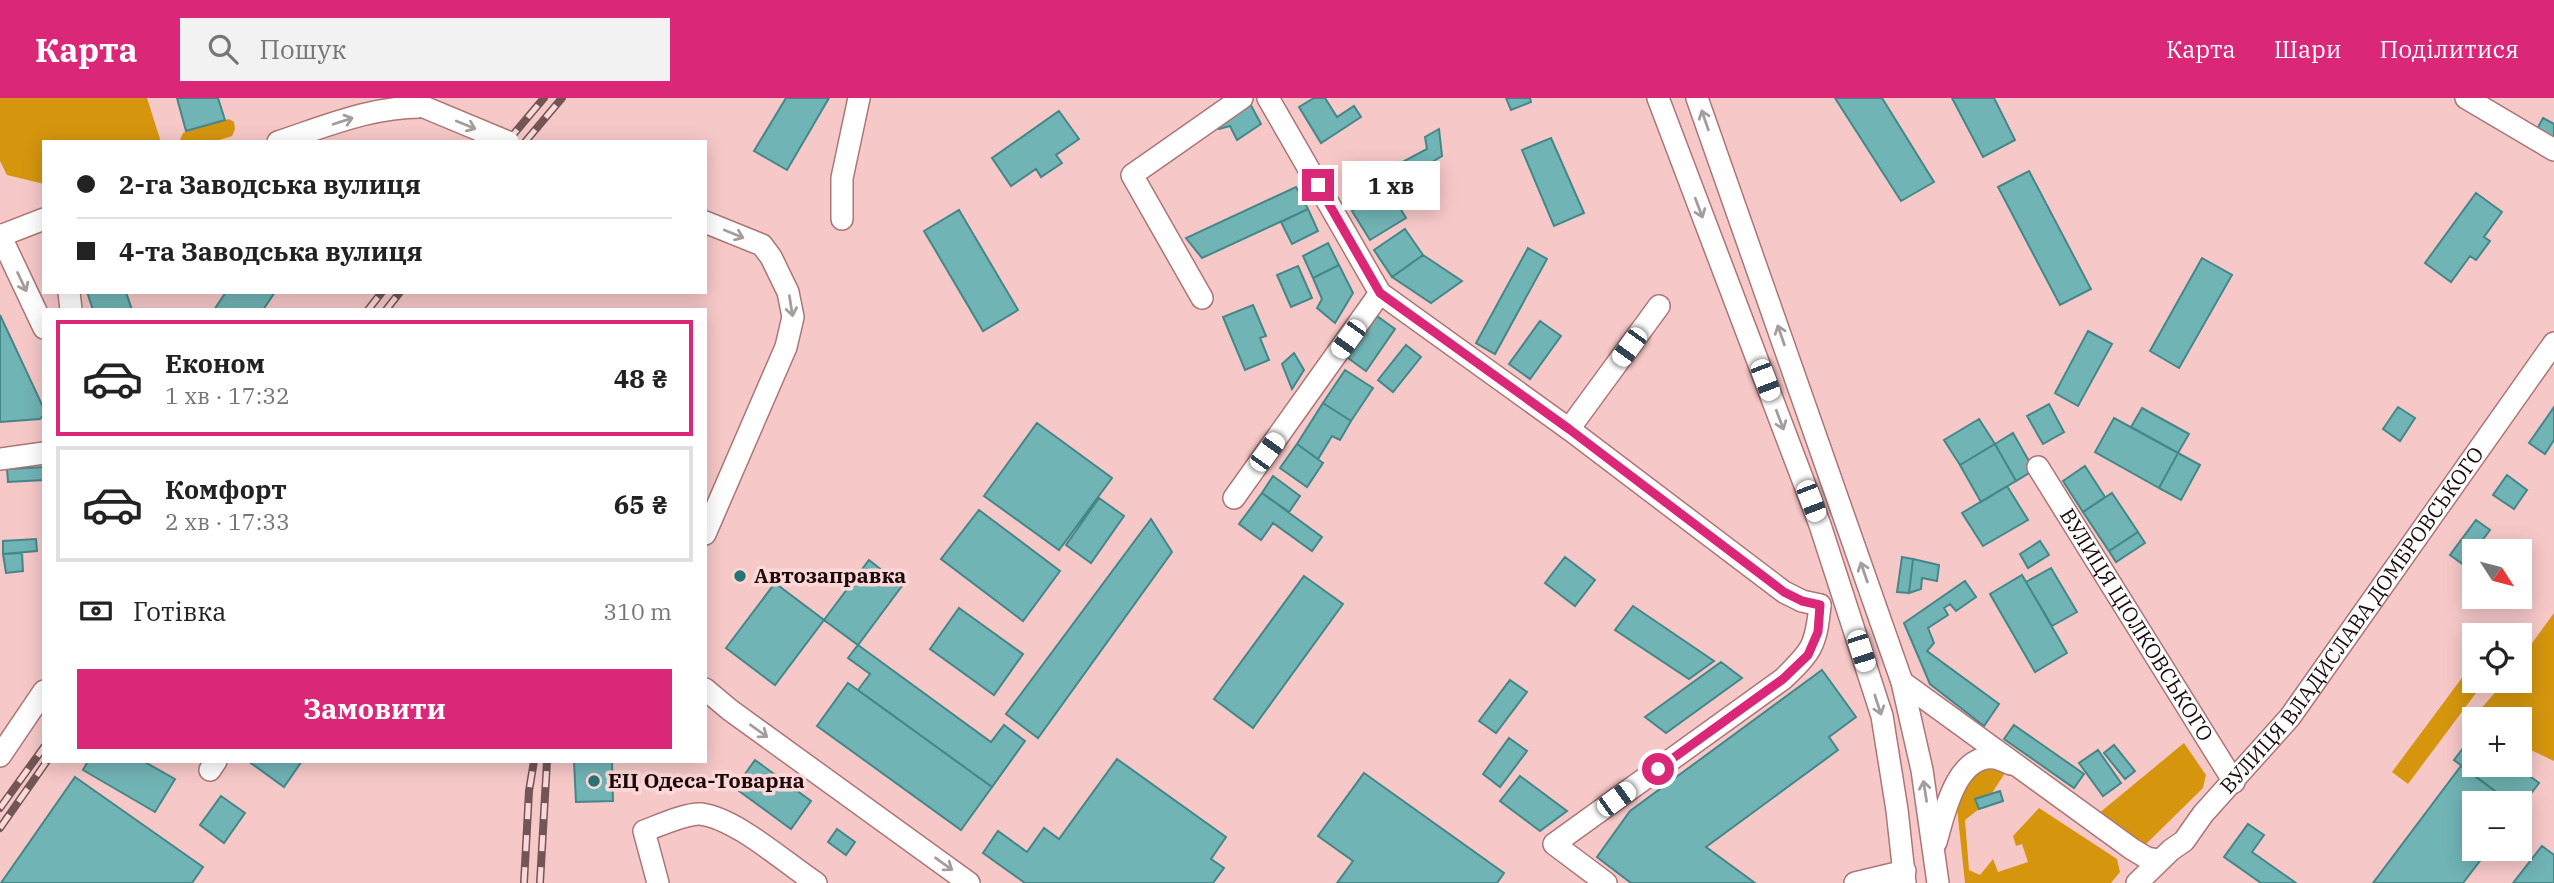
<!DOCTYPE html>
<html lang="uk">
<head>
<meta charset="utf-8">
<style>
	:root { --surface:#fff; --page:#f2f2f2; --text:#222; --muted:#767676; --line:#e0e0e0; --accent:#db2777 }
	body { margin:0; font-family:"IBM Plex Serif",serif; background:var(--page); color:var(--text); height:100vh; display:flex; flex-direction:column; font-size:26px; white-space:nowrap }
	* { box-sizing:border-box; margin:0 }
	p { font-size:23px; color:var(--muted) }
	.icon { flex:none; width:38px; height:38px; fill:none; stroke:currentColor; stroke-width:2; stroke-linecap:round; stroke-linejoin:round }
	.map { position:relative; flex:1; overflow:hidden }
	.details { position:absolute; left:42px; top:210px; width:665px; height:455px; display:flex; flex-direction:column; background:var(--surface); border-radius:0px; box-shadow:0 4px 18px #0003 }
	.details>* { flex:none }
	.banner { position:absolute; left:42px; top:42px; width:665px; height:154px; border-radius:0px; box-shadow:0 4px 18px #0003; display:grid; align-content:center; height:154px; padding:0 35px; background:var(--surface) }
	.needle { width:46px; rotate:126deg }
	.controls { position:absolute; left:2462px; top:441px; display:grid; gap:14px }
	.controls a { display:grid; place-items:center; width:70px; height:70px; border-radius:0px; background:var(--surface); box-shadow:0 4px 18px #0003; font-size:35px }
	.end { position:absolute; width:32px; height:32px; margin:-16px; border:9px solid #db2777; background:#fff; box-shadow:0 0 0 4px #fff }
	.from { border-radius:50% }
	.bubble { position:absolute; height:49px; border-radius:0px; background:var(--surface); box-shadow:0 4px 18px #0003; font-size:23px; font-weight:700; line-height:49px; text-align:center }
	.car { position:absolute; width:21px; height:42px; margin:-21px -10px; border-radius:9px; box-shadow:0 0 5px 2px #0007; background:linear-gradient(#fff 24%,#345 0 40%,#fff 0 76%,#345 0 86%,#fff 0) }
	.banner b { display:flex; align-items:center; gap:24px; height:66px; font-size:26px }
	.banner b+b { border-top:2px solid var(--line) }
	.banner i { width:18px; height:18px; background:var(--text) }
	ul { padding:12px 0 0; list-style:none }
	li { display:flex; align-items:center; gap:21px; height:116px; margin:0 14px 10px; padding:0 21px; border:4px solid var(--line); border-radius:0px }
	li div { flex:1 }
	li b { display:block; font-size:26px }
	li em { font-style:normal; font-weight:700 }
	li.active { border-color:var(--accent) }
	li>.icon { width:63px; height:63px; stroke-width:1.5 }
	.pay { display:flex; align-items:center; gap:18px; height:77px; padding:0 35px; font-size:26px }
	.pay p { margin-inline-start:auto }
	.primary-button { display:flex; gap:14px; margin-top:auto; padding:14px 35px }
	.primary-button a { flex:1; height:80px; border-radius:0px; background:var(--accent); color:#fff; font-size:28px; font-weight:700; line-height:80px; text-align:center }
	header { display:flex; align-items:center; gap:42px; box-sizing:border-box; height:98px; padding:0 35px; background:var(--accent); color:#fff }
	header strong { font-size:33px }
	nav { display:flex; gap:38px; margin-inline-start:auto; font-size:24px }
	.search { width:490px; height:63px; background:var(--page); display:flex; align-items:center; gap:18px; box-sizing:border-box; padding:0 24px; border-radius:0px; color:var(--muted); font-size:26px }
	.map>svg:first-child { display:block }
	.green { fill:#d5960e }
	.building { fill:#71b4b6; stroke:#448789; stroke-width:2 }
	.lines { fill:none; stroke-linecap:round; stroke-linejoin:round }
	.minor-casing { stroke:#ac7677; stroke-width:24 }
	.minor { stroke:#fff; stroke-width:21 }
	.rail-casing { stroke:#725555; stroke-width:8 }
	.rail { stroke:#fdd8d8; stroke-width:5; stroke-dasharray:16; stroke-linecap:butt }
	.minor-bridge-casing { stroke:#ac7677; stroke-width:24; stroke-linecap:butt }
	.minor-bridge { stroke:#fff; stroke-width:21 }
	.oneway { stroke:#a59d9d }
	.route { stroke:#db2777; stroke-width:9 }
	.poi-dot { fill:#287375; stroke:#fdd8d8; stroke-width:2.5 }
	.labels { text-anchor:middle; stroke-width:7; stroke-linejoin:round; paint-order:stroke }
	.poi-label { font-size:21px; font-weight:bold; fill:#1d0a0b; stroke:#fdd8d8; text-anchor:start }
	.street-label { font-size:21px; fill:#1d0a0b; stroke:#fdd8d8 }
</style>
</head>
<body>
<header>
<strong>Карта</strong>
<div class="search"><svg class="icon" aria-label="search" viewBox="0 0 24 24"><circle cx="10" cy="10" r="6"/><path d="M15 15l6 6"/></svg>Пошук</div>
<nav><a>Карта</a><a>Шари</a><a>Поділитися</a></nav>
</header>
<div class="map">
<svg width="2554" height="785" viewBox="0 0 2554 785">
	<rect width="100%" height="100%" fill="#f7c8c8"/>
	<path class="green" d="M0 0H147L161 44H44V86L7 77 0 63Z
		M229 21 234 24 235 31 232 38 213 44H179L183 35Z
		M2554 515V663L2520 647V621H2481L2479 613 2505 583H2520V562Z
		M2473 565 2474 583H2485L2408 686 2392 674Z
		M2184 645 2206 677 2203 690 2145 747 2098 716Z
		M1995 671 2005 675 1992 695 1975 701 1979 711 1965 722 1969 772 1980 777 1993 761 1998 774 2028 764 2022 746 2016 748 2013 738 2039 710 2117 761 2120 774 2111 785H1965L1956 701 1959 688 1979 673Z"/>
	<path class="building" d="M177 0H218L225 22 186 33Z
		M786 0H829L787 72 754 53Z
		M1247 0 1261 26 1237 42 1230 28 1219 31 1216 19Z
		M1314 0H1325L1337 19 1354 8 1361 19 1321 45 1299 9Z
		M1506 0H1530L1531 4 1511 12Z
		M1835 0H1882L1934 84 1901 103Z
		M1952 0H1994L2015 42 1983 59Z
		M1059 13 1079 41 1056 57 1062 65 1041 79 1036 71 1011 88 992 60Z
		M2543 20 2554 26V43L2536 33Z
		M1439 31 1442 58 1388 91 1382 75 1427 51 1425 39Z
		M1551 40 1584 115 1554 128 1522 52Z
		M2029 73 2091 191 2060 207 1998 89Z
		M1296 89 1308 111 1202 160 1186 140Z
		M1388 91 1406 120 1370 142 1352 113Z
		M2476 95 2502 114 2484 139 2490 143 2476 162 2470 158 2451 184 2425 165Z
		M1308 111 1318 133 1292 146 1281 124Z
		M959 112 1018 212 983 233 924 133Z
		M1405 131 1423 157 1392 179 1374 152Z
		M1328 145 1339 167 1313 180 1303 158Z
		M1528 150 1547 161 1495 256 1476 245Z
		M1423 157 1462 183 1431 205 1392 179Z
		M2202 160 2232 177 2179 270 2150 253Z
		M1339 167 1353 195 1335 225 1317 210 1322 201 1313 180Z
		M1298 168 1312 200 1291 209 1277 177Z
		M87 194H126L132 212H93Z
		M226 194H275L263 212H214Z
		M1253 207 1266 238 1260 240 1269 262 1245 272 1223 219Z
		M0 217 44 311V316L40 321 0 324Z
		M1377 218 1395 231 1366 273 1348 260Z
		M1540 223 1561 238 1530 281 1509 266Z
		M2088 233 2112 246 2078 308 2055 295Z
		M1406 247 1421 259 1393 294 1378 282Z
		M1294 255 1304 272 1292 291 1282 266Z
		M1345 272 1373 290 1351 323 1323 305Z
		M1323 305 1351 323 1340 342 1332 338 1318 361 1297 346Z
		M2049 306 2064 334 2043 346 2027 318Z
		M2398 309 2415 320 2400 343 2383 331Z
		M2554 309V342L2545 356 2529 345Z
		M2142 310 2189 336 2178 355 2131 329Z
		M2114 320 2178 355 2159 390 2095 354Z
		M1979 321 1995 346 1960 367 1944 342Z
		M1037 325 1112 380 1059 452 984 398Z
		M2013 335 2034 372 2016 383 1995 346Z
		M1297 346 1323 365 1307 389 1280 370Z
		M1995 346 2016 383 1981 404 1960 367Z
		M2178 355 2200 367 2181 402 2159 390Z
		M2085 368 2105 399 2083 414 2063 383Z
		M44 369V382L8 384 7 371Z
		M2507 377 2527 392 2514 411 2493 397Z
		M1273 378 1300 398 1289 414 1262 395Z
		M2007 388 2028 422 1983 448 1962 415Z
		M1262 395 1322 439 1312 453 1273 425 1261 442 1239 426Z
		M2112 395 2138 434 2109 453 2083 414Z
		M1099 400 1124 418 1091 465 1066 447Z
		M979 412 1060 473 1023 523 941 461Z
		M1151 421 1172 454 1038 640 1006 616Z
		M2476 422 2490 432 2464 467 2450 457Z
		M2138 434 2145 445 2116 464 2109 453Z
		M36 441 37 453 3 456V443Z
		M2040 443 2049 457 2028 470 2020 456Z
		M22 455 23 473 6 475 3 456Z
		M1565 459 1595 482 1575 508 1545 485Z
		M1902 459 1913 461 1909 495 1897 494Z
		M1913 461 1939 467 1937 483 1922 480 1921 491 1909 495Z
		M869 462 902 488 858 547 824 522Z
		M2051 470 2077 514 2052 528 2026 484Z
		M2022 477 2067 555 2035 574 1990 496Z
		M1304 478 1343 506 1253 630 1214 601Z
		M1965 483 1976 499 1956 513 1950 506 1944 510 1948 517 1928 530 1934 545 1927 553 1999 606 1984 628 1930 586 1904 525Z
		M775 485 824 522 775 587 726 550Z
		M1633 508 1714 563 1689 581 1615 532Z
		M959 510 1023 556 994 597 930 551Z
		M858 547 991 644 1004 627 1025 643 992 689 858 592 870 576 848 560Z
		M1721 564 1742 580 1666 635 1645 619Z
		M1822 572 1856 619 1829 639 1838 652 1706 749 1755 785H1631L1597 759 1630 713Z
		M1510 582 1527 594 1496 635 1479 623Z
		M848 585 992 689 961 732 817 628Z
		M2014 627 2084 676 2074 690 2004 641Z
		M2474 636V667H2515L2539 685 2520 710V705H2511L2454 662Z
		M1509 640 1527 653 1500 689 1483 676Z
		M2114 647 2135 673 2125 681 2104 655Z
		M2098 652 2121 685 2103 698 2079 665Z
		M1117 661 1226 739 1211 761 1224 770 1213 785H1025L983 755 998 733 1027 754 1044 730 1059 741Z
		M755 662 811 703 791 731 735 690Z
		M88 663H143L175 681 155 714 83 672Z
		M248 663H302L284 689Z
		M574 663H612L613 703 576 704Z
		M2461 668 2511 705H2474V751H2489L2463 785H2373Z
		M1364 675 1504 775 1497 785H1337L1353 763 1318 738Z
		M1520 678 1567 713 1540 733 1500 703Z
		M75 679 203 769 192 785H1Z
		M2000 693 2003 703 1979 711 1975 701Z
		M221 698 245 715 224 745 200 727Z
		M2248 726 2264 737 2252 754 2296 785H2261L2224 759Z
		M837 731 855 744 846 757 828 744Z
		M2542 748 2554 757V785H2513Z"/>
	<g class="lines">
		<defs>
			<g id="minor">
				<path d="M1268 0 1380 195 1569 331 1784 494 1802 503 1820 507"/>
				<path d="M1658 0 1820 427 1882 618 1897 712 1905 785"/>
				<path d="M1697 0 1902 584 1922 672 1938 785"/>
				<path d="M2466 0 2554 52"/>
				<path d="M278 44C326 28 373 8 424 9"/>
				<path d="M842 121V80L859 0"/>
				<path d="M705 124 762 147 771 159 788 194 793 219 786 249 705 436"/>
				<path d="M0 137 44 230"/>
				<path d="M0 138 44 121"/>
				<path d="M69 194 71 212"/>
				<path d="M1202 200 1132 77 1242 0"/>
				<path d="M1569 331 1659 208"/>
				<path d="M0 361 44 355"/>
				<path id="s1" d="M2038 369 2234 684"/>
				<path d="M1234 400 1380 195"/>
				<path d="M1902 584 2132 751 2147 760 2159 762"/>
				<path d="M705 591 730 612 969 785"/>
				<path d="M0 658 44 593"/>
				<path d="M210 672 216 663"/>
				<path d="M1936 744C1944 717 1956 655 1995 660 2000 661 2006 664 2011 666"/>
				<path d="M658 785 644 733C658 728 686 715 701 716 737 721 784 764 816 785"/>
				<path d="M1606 785 1554 746 1783 581C1812 553 1816 548 1820 507"/>
				<path d="M1855 785 1905 773"/>
				<path id="s2" d="M2137 785 2171 752 2184 743 2203 716 2290 619 2554 245"/>
			</g>
		</defs>
		<use href="#minor" class="minor-casing"/>
		<use href="#minor" class="minor"/>
		<defs>
			<path id="rail" d="M507 44 544 0
				M525 44 562 0
				M368 212 382 194
				M386 212 400 194
				M0 710 44 649
				M0 730 47 663
				M524 785 529 693 534 663
				M540 785 547 663"/>
		</defs>
		<use href="#rail" class="rail-casing"/>
		<use href="#rail" class="rail"/>
		<defs>
			<path id="minor-bridge" d="M424 9 508 44"/>
		</defs>
		<use href="#minor-bridge" class="minor-bridge-casing"/>
		<use href="#minor-bridge" class="minor-bridge"/>
	</g>
	<defs><path id="oneway-shaft" d="M-6 0H5M1.5-3L5.5 0L1.5 3" fill="none" stroke-width="1.6" stroke-linecap="round" stroke-linejoin="round" transform="scale(1.75)"/></defs>
	<g class="oneway">
		<use href="#oneway-shaft" transform="translate(1705 22) rotate(-109)"/>
		<use href="#oneway-shaft" transform="translate(343 23) rotate(-18)"/>
		<use href="#oneway-shaft" transform="translate(466 27) rotate(22)"/>
		<use href="#oneway-shaft" transform="translate(1699 110) rotate(69)"/>
		<use href="#oneway-shaft" transform="translate(734 136) rotate(22)"/>
		<use href="#oneway-shaft" transform="translate(22 184) rotate(65)"/>
		<use href="#oneway-shaft" transform="translate(791 208) rotate(81)"/>
		<use href="#oneway-shaft" transform="translate(1781 237) rotate(-109)"/>
		<use href="#oneway-shaft" transform="translate(1780 322) rotate(69)"/>
		<use href="#oneway-shaft" transform="translate(1864 474) rotate(-109)"/>
		<use href="#oneway-shaft" transform="translate(1878 607) rotate(72)"/>
		<use href="#oneway-shaft" transform="translate(759 633) rotate(36)"/>
		<use href="#oneway-shaft" transform="translate(1925 693) rotate(-99)"/>
		<use href="#oneway-shaft" transform="translate(944 766) rotate(36)"/>
	</g>
	<g class="lines">
		<path class="route" d="M1318 87 1380 195 1569 331 1784 494 1802 503 1820 507 1818 534 1808 557 1783 581 1658 671"/>
	</g>
	<g class="poi-dot">
		<circle cx="740" cy="478" r="7"/>
		<circle cx="594" cy="683" r="7"/>
	</g>
	<g class="labels">
		<g class="poi-label">
			<text x="754" y="485">Автозаправка</text>
			<text x="608" y="690">ЕЦ Одеса-Товарна</text>
		</g>
		<g class="street-label">
			<text dy="7" stroke="none"><textPath href="#s2" startOffset="341">ВУЛИЦЯ ВЛАДИСЛАВА ДОМБРОВСЬКОГО</textPath></text>
			<text dy="7" stroke="none"><textPath href="#s1" startOffset="186">ВУЛИЦЯ ЦІОЛКОВСЬКОГО</textPath></text>
		</g>
	</g>
</svg>
<div class="controls">
<a><svg class="needle" viewBox="-14 -14 28 28"><path d="M0-13l5 13h-10z" fill="#e53935"/><path d="M0 13l5-13h-10z" fill="#767676"/></svg></a>
<a><svg class="icon" aria-label="locate" viewBox="0 0 24 24"><circle cx="12" cy="12" r="6"/><path d="M12 2v4M12 18v4M2 12h4M18 12h4"/></svg></a>
<a>+</a>
<a>−</a>
</div>
<i class="end from" style="left:1658px;top:671px"></i>
<i class="end" style="left:1318px;top:87px"></i>
<div class="bubble" style="left:1342px;top:63px;width:98px">1 хв</div>
<i class="car" style="left:1348px;top:241px;rotate:216deg"></i>
<i class="car" style="left:1629px;top:249px;rotate:216deg"></i>
<i class="car" style="left:1765px;top:282px;rotate:159deg"></i>
<i class="car" style="left:1267px;top:354px;rotate:36deg"></i>
<i class="car" style="left:1811px;top:403px;rotate:159deg"></i>
<i class="car" style="left:1861px;top:553px;rotate:162deg"></i>
<i class="car" style="left:1616px;top:701px;rotate:54deg"></i>
<div class="banner">
<b><i class="from"></i>2-га Заводська вулиця</b>
<b><i></i>4-та Заводська вулиця</b>
</div>
<section class="details">
<ul>
<li class="active"><svg class="icon" aria-label="car" viewBox="0 0 24 24"><path d="M5 17H2v-5l4-1 3-4h7l3 4 3 1v5h-3M9 17h6M6 11h13"/><circle cx="7" cy="17" r="2"/><circle cx="17" cy="17" r="2"/></svg><div><b>Економ</b><p>1 хв · 17:32</p></div><em>48 ₴</em></li>
<li><svg class="icon" aria-label="car" viewBox="0 0 24 24"><path d="M5 17H2v-5l4-1 3-4h7l3 4 3 1v5h-3M9 17h6M6 11h13"/><circle cx="7" cy="17" r="2"/><circle cx="17" cy="17" r="2"/></svg><div><b>Комфорт</b><p>2 хв · 17:33</p></div><em>65 ₴</em></li>
</ul>
<div class="pay"><svg class="icon" aria-label="cash" viewBox="0 0 24 24"><path d="M3 7h18v10H3z"/><circle cx="12" cy="12" r="2"/></svg>Готівка<p>310 m</p></div>
<div class="primary-button"><a>Замовити</a></div>
</section>
</div>
</body>
</html>
